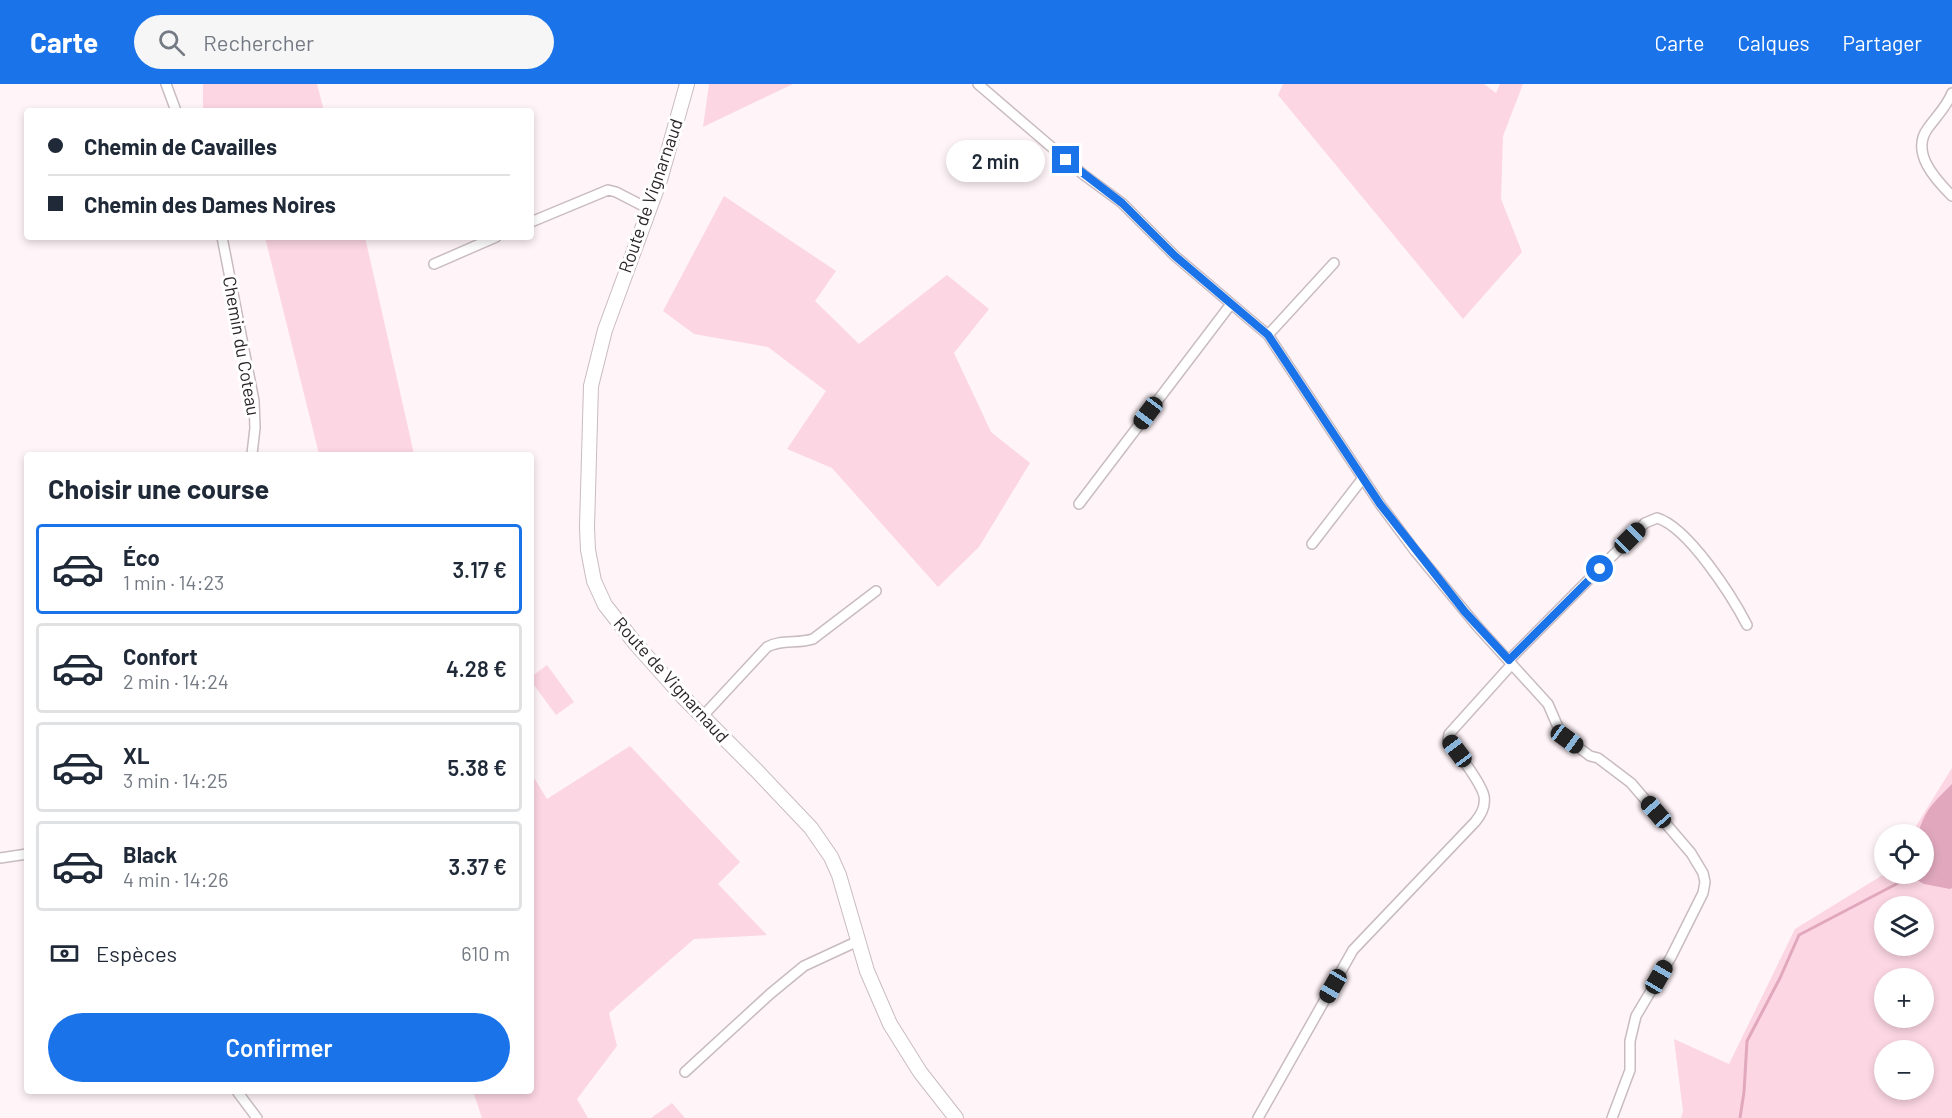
<!DOCTYPE html>
<html lang="fr">
<head>
<meta charset="utf-8">
<style>
	:root { --surface:#fff; --page:#f6f6f7; --text:#1f2937; --muted:#747a83; --line:#e0e1e3; --accent:#1a73e8 }
	body { margin:0; font-family:Barlow,sans-serif; background:var(--page); color:var(--text); height:100vh; display:flex; flex-direction:column; font-size:22px; white-space:nowrap }
	* { box-sizing:border-box; margin:0 }
	p { font-size:20px; color:var(--muted) }
	.icon { flex:none; width:33px; height:33px; fill:none; stroke:currentColor; stroke-width:2; stroke-linecap:round; stroke-linejoin:round }
	.map { position:relative; flex:1; overflow:hidden }
	.drawer { position:absolute; left:24px; top:368px; width:510px; height:642px; display:flex; flex-direction:column; background:var(--surface); border-radius:6px; box-shadow:0 3px 9px #0003 }
	.drawer>* { flex:none }
	.top-card { position:absolute; left:24px; top:24px; width:510px; height:132px; border-radius:6px; box-shadow:0 3px 9px #0003; display:grid; align-content:center; height:132px; padding:0 24px; background:var(--surface) }
	.tools { position:absolute; left:1874px; top:740px; display:grid; gap:12px }
	.tools a { display:grid; place-items:center; width:60px; height:60px; border-radius:50%; background:var(--surface); box-shadow:0 3px 9px #0003; font-size:30px }
	.end { position:absolute; width:27px; height:27px; margin:-14px; border:8px solid #1a73e8; background:#fff; box-shadow:0 0 0 3px #fff }
	.from { border-radius:50% }
	.bubble { position:absolute; height:42px; border-radius:21px; background:var(--surface); box-shadow:0 3px 9px #0003; font-size:20px; font-weight:600; line-height:42px; text-align:center }
	.car { position:absolute; width:18px; height:36px; margin:-18px -9px; border-radius:8px; box-shadow:0 0 4px 2px #0007; background:linear-gradient(#222 24%,#8ab4d8 0 40%,#222 0 76%,#8ab4d8 0 86%,#222 0) }
	.top-card b { display:flex; align-items:center; gap:21px; height:57px; font-size:22px }
	.top-card b+b { border-top:2px solid var(--line) }
	.top-card i { width:15px; height:15px; background:var(--text) }
	ul { padding:0; list-style:none }
	li { display:flex; align-items:center; gap:18px; height:90px; margin:0 12px 9px; padding:0 12px; border:3px solid var(--line); border-radius:6px }
	li div { flex:1 }
	li b { display:block; font-size:22px }
	li em { font-style:normal; font-weight:600 }
	li.current { border-color:var(--accent) }
	li>.icon { width:54px; height:54px; stroke-width:1.5 }
	h2 { padding:0 24px; font-size:27px; line-height:72px }
	.pay { display:flex; align-items:center; gap:15px; height:66px; padding:0 24px; font-size:22px }
	.pay p { margin-inline-start:auto }
	.button { display:flex; gap:12px; margin-top:auto; padding:12px 24px }
	.button a { flex:1; height:69px; border-radius:36px; background:var(--accent); color:#fff; font-size:24px; font-weight:600; line-height:69px; text-align:center }
	header { display:flex; align-items:center; gap:36px; box-sizing:border-box; height:84px; padding:0 30px; background:var(--accent); color:#fff }
	header strong { font-size:28px }
	nav { display:flex; gap:33px; margin-inline-start:auto; font-size:21px }
	.search { width:420px; height:54px; background:var(--page); display:flex; align-items:center; gap:15px; box-sizing:border-box; padding:0 21px; border-radius:33px; color:var(--muted); font-size:22px }
	.map>svg:first-child { display:block }
	.green { fill:#fcd6e3; fill-rule:evenodd }
	.water { fill:#e1a8bd }
	.lines { fill:none; stroke-linecap:round; stroke-linejoin:round }
	.stream { stroke:#e1a8bd; stroke-width:3 }
	.street-casing { stroke:#c9bcc0; stroke-width:12 }
	.secondary-casing { stroke:#c9bcc0; stroke-width:16 }
	.street { stroke:#fff; stroke-width:9 }
	.secondary { stroke:#fff; stroke-width:14 }
	.route { stroke:#1a73e8; stroke-width:8 }
	.labels { text-anchor:middle; stroke-width:6; stroke-linejoin:round; paint-order:stroke }
	.street-label { font-size:18px; fill:#2b2628; stroke:#fff }
</style>
</head>
<body>
<header>
<strong>Carte</strong>
<div class="search"><svg class="icon" aria-label="search" viewBox="0 0 24 24"><circle cx="10" cy="10" r="6"/><path d="M15 15l6 6"/></svg>Rechercher</div>
<nav><a>Carte</a><a>Calques</a><a>Partager</a></nav>
</header>
<div class="map">
<svg width="1952" height="1034" viewBox="0 0 1952 1034">
	<rect width="100%" height="100%" fill="#fff4f8"/>
	<path class="green" d="M203 0H317L324 27H203Z
		M709 0H793L703 43Z
		M1283 0H1484L1496 9 1500 0H1523L1503 52 1501 115 1522 168 1463 235 1278 11Z
		M724 112 836 187 815 217 859 260 947 191 989 225 954 269 991 348 1030 379 979 463 938 503 832 384 787 365 826 307 768 263 694 250 663 227Z
		M265 153H365L414 370H319Z
		M547 581 574 618 556 631 531 597V593Z
		M630 662 740 778 718 800 767 851 694 855 609 929 617 962 577 1015 588 1034H482L473 1007 531 1006V689L547 715Z
		M1952 684V1034H1681L1683 1027 1674 955 1729 980 1795 845 1886 789H1923V750H1911ZM1884 822H1923V861H1884ZM1884 894H1923V933H1884ZM1884 966H1923V1005H1884Z
		M672 1019 685 1034H651Z"/>
	<path class="water" d="M1952 700V804L1950 805 1924 800 1910 792V789H1923V750H1918C1925 725 1934 718 1952 700Z"/>
	<g class="lines">
		<path class="stream" d="M1740 1034 1744 1008 1747 957 1780 894 1799 851 1904 796 1911 789"/>
		<defs>
			<path id="street" d="M166 0 176 27
				M978 0 1084 91 1122 119 1175 172 1268 251 1380 420 1415 467 1477 542 1548 620 1558 643 1567 655 1590 672 1598 674 1631 699 1691 769 1703 789 1705 798 1703 809 1671 873 1636 932 1630 957V986L1612 1034
				M1952 9C1947 22 1936 33 1928 44 1910 68 1935 95 1952 112
				M531 138 608 106 616 108 649 125
				M222 153 254 317 255 344 252 370
				M434 180 496 153
				M1268 251 1334 179
				M1079 420 1231 220
				M1312 460 1363 394
				M1509 576 1645 439 1657 434C1688 443 1732 512 1747 541
				M702 633 767 563C781 555 798 560 813 555L876 507
				M0 774 27 770
				M685 988 770 910 804 882 858 857
				M236 1006 257 1034
				M1258 1034 1353 866 1475 738C1481 731 1486 723 1484 712 1481 698 1458 669 1448 656L1449 650 1512 580"/>
			<path id="secondary" d="M687 0 660 96 605 246 591 302 587 443 588 466 594 497 605 521 635 559 683 613 756 686 811 744 831 773 839 791 867 887 890 940 920 988 956 1034"/>
		</defs>
		<use href="#street" class="street-casing"/>
		<use href="#secondary" class="secondary-casing"/>
		<use href="#street" class="street"/>
		<use href="#secondary" class="secondary"/>
	</g>
	<g class="lines">
		<path class="route" d="M1066 76 1122 119 1175 172 1268 251 1380 420 1465 528 1509 576 1600 485"/>
	</g>
	<g class="labels">
		<g class="street-label">
			<text transform="translate(651 112) rotate(-71)" y="6">Route de Vignarnaud</text>
			<text transform="translate(241 262) rotate(80)" y="6">Chemin du Coteau</text>
			<text transform="translate(671 596) rotate(48)" y="6">Route de Vignarnaud</text>
		</g>
	</g>
</svg>
<div class="tools">
<a><svg class="icon" aria-label="locate" viewBox="0 0 24 24"><circle cx="12" cy="12" r="6"/><path d="M12 2v4M12 18v4M2 12h4M18 12h4"/></svg></a>
<a><svg class="icon" aria-label="layers" viewBox="0 0 24 24"><path d="M12 4l9 5-9 5-9-5zM3 14l9 5 9-5"/></svg></a>
<a>+</a>
<a>−</a>
</div>
<i class="end from" style="left:1600px;top:485px"></i>
<i class="end" style="left:1066px;top:76px"></i>
<div class="bubble" style="left:946px;top:56px;width:99px">2 min</div>
<i class="car" style="left:1148px;top:329px;rotate:217deg"></i>
<i class="car" style="left:1630px;top:454px;rotate:45deg"></i>
<i class="car" style="left:1567px;top:655px;rotate:126deg"></i>
<i class="car" style="left:1457px;top:667px;rotate:323deg"></i>
<i class="car" style="left:1656px;top:728px;rotate:319deg"></i>
<i class="car" style="left:1659px;top:893px;rotate:30deg"></i>
<i class="car" style="left:1333px;top:902px;rotate:210deg"></i>
<div class="top-card">
<b><i class="from"></i>Chemin de Cavailles</b>
<b><i></i>Chemin des Dames Noires</b>
</div>
<section class="drawer">
<h2>Choisir une course</h2>
<ul>
<li class="current"><svg class="icon" aria-label="car" viewBox="0 0 24 24"><path d="M5 17H2v-5l4-1 3-4h7l3 4 3 1v5h-3M9 17h6M6 11h13"/><circle cx="7" cy="17" r="2"/><circle cx="17" cy="17" r="2"/></svg><div><b>Éco</b><p>1 min · 14:23</p></div><em>3.17 €</em></li>
<li><svg class="icon" aria-label="car" viewBox="0 0 24 24"><path d="M5 17H2v-5l4-1 3-4h7l3 4 3 1v5h-3M9 17h6M6 11h13"/><circle cx="7" cy="17" r="2"/><circle cx="17" cy="17" r="2"/></svg><div><b>Confort</b><p>2 min · 14:24</p></div><em>4.28 €</em></li>
<li><svg class="icon" aria-label="car" viewBox="0 0 24 24"><path d="M5 17H2v-5l4-1 3-4h7l3 4 3 1v5h-3M9 17h6M6 11h13"/><circle cx="7" cy="17" r="2"/><circle cx="17" cy="17" r="2"/></svg><div><b>XL</b><p>3 min · 14:25</p></div><em>5.38 €</em></li>
<li><svg class="icon" aria-label="car" viewBox="0 0 24 24"><path d="M5 17H2v-5l4-1 3-4h7l3 4 3 1v5h-3M9 17h6M6 11h13"/><circle cx="7" cy="17" r="2"/><circle cx="17" cy="17" r="2"/></svg><div><b>Black</b><p>4 min · 14:26</p></div><em>3.37 €</em></li>
</ul>
<div class="pay"><svg class="icon" aria-label="cash" viewBox="0 0 24 24"><path d="M3 7h18v10H3z"/><circle cx="12" cy="12" r="2"/></svg>Espèces<p>610 m</p></div>
<div class="button"><a>Confirmer</a></div>
</section>
</div>
</body>
</html>
